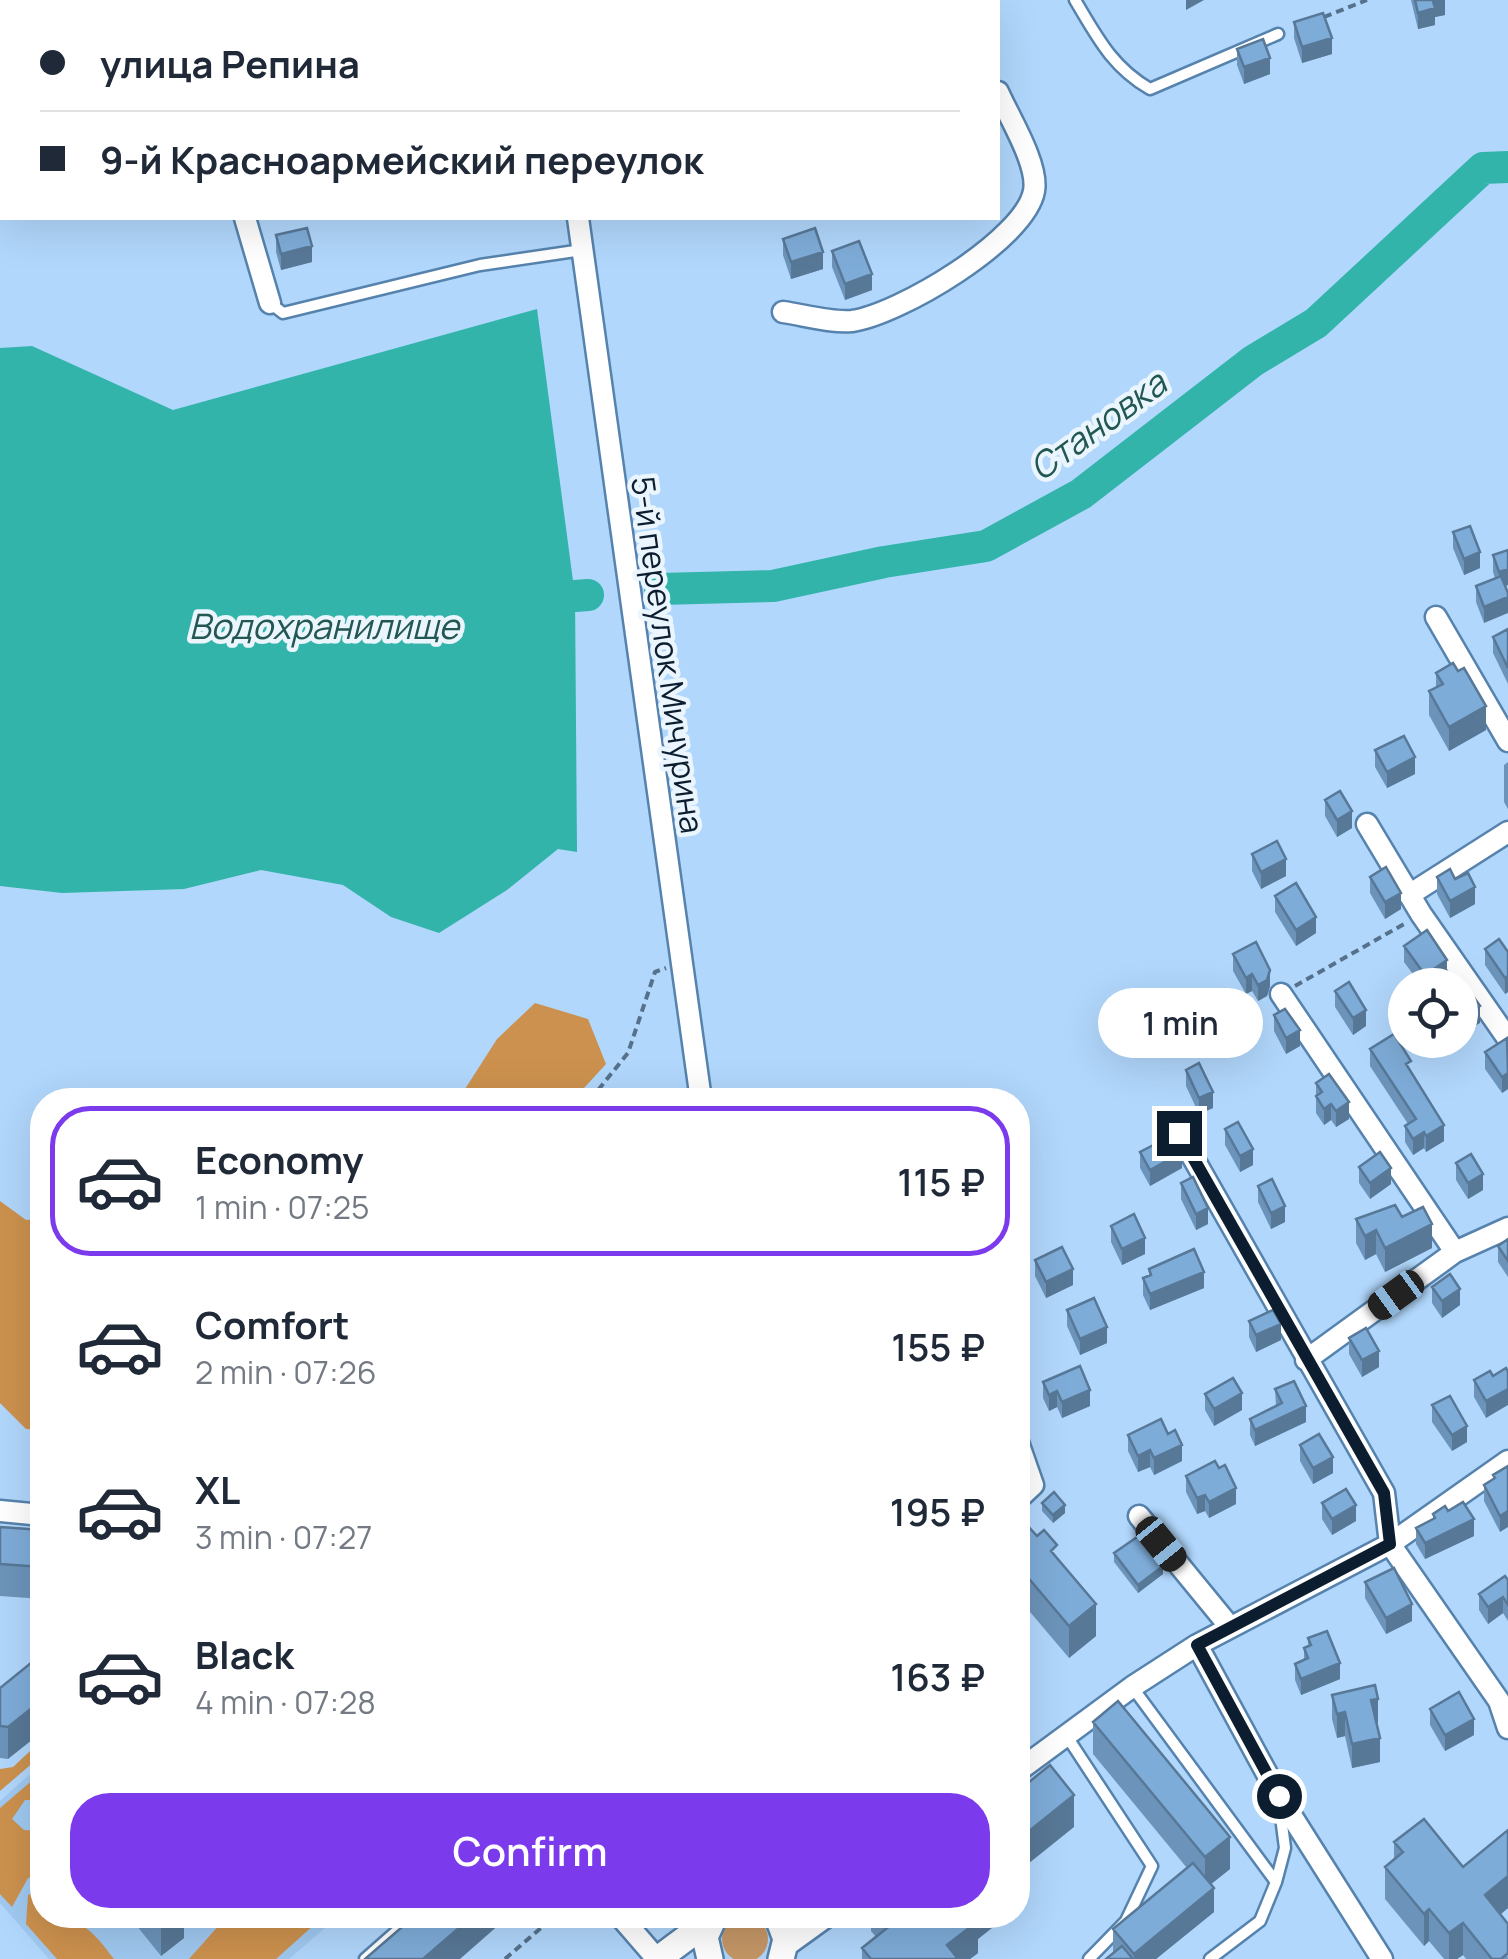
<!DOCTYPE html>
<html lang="en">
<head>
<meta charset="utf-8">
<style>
	:root { --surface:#fff; --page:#f2f2f3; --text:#1f2937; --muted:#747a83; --line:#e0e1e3; --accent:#7c3aed }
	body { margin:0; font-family:Manrope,sans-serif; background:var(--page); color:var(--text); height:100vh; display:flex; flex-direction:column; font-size:38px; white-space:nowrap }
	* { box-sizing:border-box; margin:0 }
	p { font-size:32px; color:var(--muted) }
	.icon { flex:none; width:55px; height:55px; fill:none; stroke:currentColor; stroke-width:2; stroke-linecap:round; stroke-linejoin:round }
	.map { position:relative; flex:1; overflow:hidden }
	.side { position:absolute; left:30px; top:1088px; width:1000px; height:840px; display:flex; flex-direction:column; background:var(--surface); border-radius:40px; box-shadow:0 10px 40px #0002 }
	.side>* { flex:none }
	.top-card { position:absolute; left:0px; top:0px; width:1000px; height:220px; box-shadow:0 10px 40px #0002; display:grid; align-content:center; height:220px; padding:0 40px; background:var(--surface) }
	.tools { position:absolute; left:1388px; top:968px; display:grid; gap:20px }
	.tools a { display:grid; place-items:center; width:90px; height:90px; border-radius:50%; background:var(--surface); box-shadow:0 10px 40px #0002; font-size:50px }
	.end { position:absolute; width:45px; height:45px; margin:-22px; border:12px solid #0b1d2e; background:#fff; box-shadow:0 0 0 5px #fff }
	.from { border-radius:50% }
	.bubble { position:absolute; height:70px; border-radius:35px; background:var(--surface); box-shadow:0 10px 40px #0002; font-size:32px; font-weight:600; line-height:70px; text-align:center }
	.car { position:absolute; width:30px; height:60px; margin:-30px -15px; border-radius:12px; box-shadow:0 0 8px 2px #0007; background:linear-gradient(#222 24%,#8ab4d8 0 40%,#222 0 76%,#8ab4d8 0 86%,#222 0) }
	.top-card b { display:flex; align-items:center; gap:35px; height:95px; font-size:38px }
	.top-card b+b { border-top:2px solid var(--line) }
	.top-card i { width:25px; height:25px; background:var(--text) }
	ul { padding:18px 0 0; list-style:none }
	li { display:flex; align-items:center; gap:30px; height:150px; margin:0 20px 15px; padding:0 20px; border:5px solid transparent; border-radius:40px }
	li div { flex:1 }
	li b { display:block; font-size:38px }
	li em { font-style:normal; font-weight:600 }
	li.active { border-color:var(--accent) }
	li>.icon { width:90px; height:90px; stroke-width:1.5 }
	.cta { display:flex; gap:20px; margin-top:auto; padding:20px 40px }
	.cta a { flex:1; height:115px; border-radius:40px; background:var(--accent); color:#fff; font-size:40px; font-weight:600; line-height:115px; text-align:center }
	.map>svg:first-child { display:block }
	.built { fill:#a0c9f1 }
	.green { fill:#c59766 }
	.forest { fill:#cc914e }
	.water { fill:#32b4aa }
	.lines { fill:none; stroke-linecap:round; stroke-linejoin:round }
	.river { stroke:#32b4aa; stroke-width:32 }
	.service-casing { stroke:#5683ad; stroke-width:15 }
	.minor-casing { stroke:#5683ad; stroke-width:25 }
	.tertiary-casing { stroke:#5683ad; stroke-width:30 }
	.path { stroke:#56718b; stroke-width:4; stroke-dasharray:8 5; stroke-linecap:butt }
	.service { stroke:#fff; stroke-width:10 }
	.minor { stroke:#fff; stroke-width:20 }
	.tertiary { stroke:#fff; stroke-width:25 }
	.wall { fill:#6c94ba }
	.shaded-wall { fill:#587897 }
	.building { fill:#7eacd8; stroke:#587897; stroke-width:2.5 }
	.route { stroke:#0b1d2e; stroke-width:12 }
	.labels { text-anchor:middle; stroke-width:9; stroke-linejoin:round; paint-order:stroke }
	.street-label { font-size:32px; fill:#0b1d2e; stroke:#ebf5fe }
	.water-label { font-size:35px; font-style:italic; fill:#225752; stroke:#ebf5fe }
</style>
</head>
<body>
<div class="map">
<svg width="1508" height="1959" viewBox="0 0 1508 1959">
	<rect width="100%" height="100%" fill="#b1d7fc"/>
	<path class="built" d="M42 1763V1915H335L333 1921 289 1959H49L0 1903V1801Z"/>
	<path class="green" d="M722 1939a23 23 0 1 1 46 0a23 23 0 1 1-46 0Z"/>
	<path class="forest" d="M535 1003 588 1019 606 1064 573 1100H458L497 1039Z
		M0 1201 26 1220 42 1218V1430L26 1429 0 1403Z
		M42 1740V1755L0 1791V1769L13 1767Z
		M42 1772V1800H25L12 1819 24 1830 42 1831V1876L28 1878 12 1907 0 1894V1808Z
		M42 1889V1915C79 1915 93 1931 114 1959H57L26 1924 28 1895Z
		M228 1915H325L276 1959H189Z"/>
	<path class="water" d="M537 309 575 596 577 852 558 849 507 890 439 933 391 917 343 885 261 870 184 889 62 893 0 886V348L32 346 173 410Z"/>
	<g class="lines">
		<path class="river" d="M660 589 773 586 884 562 986 546 1081 494 1253 361 1316 323 1483 168 1508 167
			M575 596 588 595"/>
		<defs>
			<path id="service" d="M1075 0C1097 37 1112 67 1150 89L1278 34
				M270 303 283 313 480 265 582 250
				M1133 1688 1276 1882 1260 1921 1210 1959
				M1066 1735 1152 1866 1126 1921 1089 1959
				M1276 1882 1285 1848 1280 1809
				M365 1959 415 1915"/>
			<path id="minor" d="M180 0V2
				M525 0V2
				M956 0 957 2
				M245 218 270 303
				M578 218 701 1100
				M783 312C804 315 831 323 852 321 898 315 1025 240 1034 191 1039 165 1009 117 998 92
				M1436 617 1508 741
				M1367 824 1421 914 1508 1039
				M1409 895 1508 832
				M1281 994 1455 1252
				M1179 1133 1384 1493 1390 1544 1499 1701 1508 1728
				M1306 1360 1455 1252 1508 1228
				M1018 1442 1033 1485 1018 1499
				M0 1511 42 1515
				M1139 1516 1230 1627
				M1197 1645 1279 1796 1382 1959
				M1018 1771 1132 1687 1197 1645 1390 1544 1508 1461
				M619 1915 657 1959
				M656 1915H680
				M786 1946 829 1915"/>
			<path id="tertiary" d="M777 1915 786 1939 781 1959
				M658 1959 713 1918
				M710 1959 705 1937 715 1915"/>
		</defs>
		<use href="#service" class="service-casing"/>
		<use href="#minor" class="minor-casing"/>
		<use href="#tertiary" class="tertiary-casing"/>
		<path class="path" d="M1324 17 1367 0
			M1295 986 1404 924
			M590 1100 628 1053 655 972 666 968
			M505 1959 556 1915"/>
		<use href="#service" class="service"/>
		<use href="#minor" class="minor"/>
		<use href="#tertiary" class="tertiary"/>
	</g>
	<path class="wall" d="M6 0H33V2H6Z
		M1411 0H1445V15L1435 17V25L1418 29Z
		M1294 22 1332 54 1302 63 1294 38Z
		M1237 49 1270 74 1244 84 1237 65Z
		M276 235 312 262 281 270 276 252Z
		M783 239 823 269 791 279 783 255Z
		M832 251 872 290 845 300 832 267Z
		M1453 532 1480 568 1464 575 1453 548Z
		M1508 550V585L1505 586 1484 623 1476 602V586L1495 578 1493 572V555Z
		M1508 629V684L1493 653V637Z
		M1436 673 1486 730 1449 751 1429 715V691L1436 687Z
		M1375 750 1415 774 1387 788 1375 767Z
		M1508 762V809L1504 802V765Z
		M1325 800 1352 828 1337 837 1325 816Z
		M1252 854 1286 876 1261 889 1252 871Z
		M1370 877 1401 909 1385 919 1370 893Z
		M1437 877 1455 879 1475 904 1450 918 1437 894Z
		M1275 896 1316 933 1296 946 1275 912Z
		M1404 946 1447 976 1434 985H1421L1404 962Z
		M1485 949 1508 952V992L1505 994 1485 965Z
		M1233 954 1270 986 1267 996 1258 1001 1252 991 1246 994 1233 971Z
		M1335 991 1366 1026 1353 1035 1335 1007Z
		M1274 1015 1300 1046 1286 1054 1274 1031Z
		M1508 1040V1089L1502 1093 1485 1069V1052Z
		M1370 1049 1411 1073 1444 1141 1426 1152 1424 1148 1413 1155 1405 1142V1126L1408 1124 1370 1066Z
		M1186 1070 1213 1108 1199 1114 1186 1086Z
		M1316 1083 1349 1119 1336 1127 1331 1120 1324 1125 1316 1113Z
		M1225 1129 1253 1165 1240 1172 1225 1145Z
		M1140 1152 1182 1168 1150 1186 1140 1168Z
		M1456 1163 1483 1190 1468 1199 1456 1180Z
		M1359 1167 1391 1184 1370 1199 1359 1183Z
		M1181 1183 1208 1224 1196 1230 1181 1199Z
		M1258 1186 1285 1222 1271 1229 1258 1202Z
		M1402 1217 1432 1248 1385 1272 1376 1254 1365 1260 1356 1243V1219Z
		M1111 1226 1145 1254 1122 1265 1111 1242Z
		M1508 1239V1277L1498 1262V1246Z
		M1035 1260 1073 1285 1046 1298 1035 1276Z
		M1149 1269 1204 1288 1150 1310 1143 1295V1278L1149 1276Z
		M1432 1287 1460 1305 1442 1318 1432 1303Z
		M1067 1310 1107 1343 1080 1355 1067 1326Z
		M1249 1321 1281 1340 1256 1352 1249 1337Z
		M1349 1338 1379 1367 1362 1377 1349 1354Z
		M1493 1376 1486 1418 1474 1397V1380Z
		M1043 1382 1090 1406 1062 1418 1057 1407 1049 1411 1043 1398Z
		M1275 1389 1306 1422 1255 1446 1250 1435V1419L1276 1406Z
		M1205 1394 1242 1410 1214 1426 1205 1410Z
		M1432 1405 1467 1442 1452 1451 1432 1422Z
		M1128 1435 1182 1461 1154 1475 1150 1467 1138 1472 1128 1451Z
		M1300 1445 1333 1473 1313 1484 1300 1461Z
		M1508 1466 1500 1532 1484 1501V1485L1493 1480V1475Z
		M1186 1476 1236 1504 1209 1518 1205 1511 1197 1514 1186 1492Z
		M1042 1503 1065 1513 1053 1523 1042 1511Z
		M1322 1503 1356 1521 1332 1535 1322 1519Z
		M1433 1514 1474 1536 1425 1559 1416 1544V1528L1433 1519Z
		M0 1527 42 1530V1599L0 1596Z
		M1018 1533 1057 1558 1096 1636 1069 1658 1025 1606Z
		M1114 1553 1163 1574 1138 1593 1114 1562Z
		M1508 1580V1621L1503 1613 1488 1624 1479 1610V1594Z
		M1365 1582 1412 1621 1386 1634 1365 1598Z
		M1308 1638 1340 1679 1301 1695 1295 1680V1664L1304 1660V1648L1308 1646Z
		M42 1654 8 1759 0 1758V1688Z
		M1332 1695 1378 1723H1376L1380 1762 1352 1768 1345 1736 1337 1738 1332 1719Z
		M1430 1709 1474 1735 1445 1751 1430 1725Z
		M1093 1722 1230 1869 1211 1884 1214 1912 1156 1959H1106L1113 1953V1929L1187 1868 1093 1754Z
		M1508 1830V1908L1500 1915 1508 1959H1466L1463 1955 1457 1959H1444L1429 1941 1424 1946 1385 1899V1867L1394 1859V1842L1463 1867Z
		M128 1915H184V1938L161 1956Z
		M871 1915H1008L978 1939V1953L970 1959H862V1948L876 1937 871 1931Z"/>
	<path class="shaded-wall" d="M560 0H580V2H560Z
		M888 0H906V2H884Z
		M1186 0H1204L1186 10Z
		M1439 0H1445V15L1435 17V25L1418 29V13L1433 1Z
		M1332 38V54L1302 63V47Z
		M1270 58V74L1244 84V67Z
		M312 246V262L281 270V254Z
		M823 252V269L791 279V262Z
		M872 274V290L845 300V284Z
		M1480 552V568L1464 575V559Z
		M1508 569V585L1499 588V572Z
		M1508 597V613L1484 623V607Z
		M1486 706V730L1449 751V727Z
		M1415 757V774L1387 788V772Z
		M1352 811V828L1337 837V820Z
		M1286 859V876L1261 889V872Z
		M1475 887V904L1450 918V901Z
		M1401 893V909L1385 919V902Z
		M1316 917V933L1296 946V930Z
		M1447 960V976L1434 985H1425V975Z
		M1270 970V986L1267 996 1258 1001V985Z
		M1252 974V991L1246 994V978Z
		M1508 976V992L1505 994V978Z
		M1480 1006V1023L1460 1035V1019Z
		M1366 1010V1026L1353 1035V1018Z
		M1300 1030V1046L1286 1054V1038Z
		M1508 1073V1089L1502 1093V1077Z
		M1213 1092V1108L1199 1114V1098Z
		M1349 1102V1119L1336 1127V1111Z
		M1331 1104V1120L1324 1125V1109Z
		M1444 1125V1141L1426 1152V1136Z
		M1424 1132V1148L1413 1155V1139Z
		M1253 1149V1165L1240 1172V1156Z
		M1182 1152V1168L1150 1186V1170Z
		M1391 1168V1184L1370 1199V1183Z
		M1483 1174V1190L1468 1199V1183Z
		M1285 1206V1222L1271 1229V1213Z
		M1208 1208V1224L1196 1230V1214Z
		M1432 1224V1248L1385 1272V1248Z
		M1376 1230V1254L1365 1260V1236Z
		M1145 1238V1254L1122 1265V1249Z
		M1073 1269V1285L1046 1298V1282Z
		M1204 1272V1288L1150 1310V1294Z
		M1460 1289V1305L1442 1318V1301Z
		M1281 1324V1340L1256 1352V1335Z
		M1107 1327V1343L1080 1355V1339Z
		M1379 1351V1367L1362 1377V1360Z
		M1508 1389V1405L1486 1418V1401Z
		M1090 1390V1406L1062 1418V1402Z
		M1057 1391V1407L1049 1411V1395Z
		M1242 1393V1410L1214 1426V1409Z
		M1306 1406V1422L1255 1446V1430Z
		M1467 1426V1442L1452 1451V1435Z
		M1182 1445V1461L1154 1475V1458Z
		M1150 1450V1467L1138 1472V1456Z
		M1333 1457V1473L1313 1484V1468Z
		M1236 1488V1504L1209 1518V1502Z
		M1205 1495V1511L1197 1514V1498Z
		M1065 1505V1513L1053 1523V1515Z
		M1356 1505V1521L1332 1535V1519Z
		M1508 1511V1527L1500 1532V1516Z
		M1474 1519V1536L1425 1559V1543Z
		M1163 1566V1574L1138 1593V1585Z
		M1025 1574V1606L1018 1612V1580Z
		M1503 1597V1613L1488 1624V1607Z
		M1096 1604V1636L1069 1658V1626Z
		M1412 1604V1621L1386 1634V1618Z
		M1340 1663V1679L1301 1695V1679Z
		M1378 1699V1723L1371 1724V1700Z
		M42 1700V1732L8 1759V1727Z
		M1345 1712V1736L1337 1738V1714Z
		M1474 1719V1735L1445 1751V1735Z
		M1380 1738V1762L1352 1768V1744Z
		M1074 1795V1827L1018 1872V1840Z
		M1230 1837V1869L1205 1889V1857Z
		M1022 1872V1904L1018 1907V1875Z
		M1508 1876V1908L1485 1927V1895Z
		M1214 1888V1912L1156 1959H1134V1954Z
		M1429 1909V1941L1424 1946V1914Z
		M172 1915H184V1938L161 1956V1924Z
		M474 1915H501V1923L460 1959H423Z
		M971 1915H1008L978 1939V1953L970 1959H947V1945Z
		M1463 1923V1955L1457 1959H1449V1933Z"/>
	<path class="building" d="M239 0H266V2H240Z
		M863 0H888L884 2H864Z
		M1415 0H1439L1433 1 1435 8 1418 13Z
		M1323 13 1332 38 1302 47 1294 22Z
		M1263 39 1270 58 1244 67 1237 49Z
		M307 228 312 246 281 254 276 235Z
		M815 228 823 252 791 262 783 239Z
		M859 241 872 274 845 284 832 251Z
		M1470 526 1480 552 1464 559 1453 532Z
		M1508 550V569L1499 572 1493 555Z
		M1501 576 1508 593V597L1484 607 1476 586Z
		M1508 629V668L1493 637Z
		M1453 663 1458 671 1464 668 1486 706 1449 727 1429 691 1443 684 1436 673Z
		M1404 736 1415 757 1387 772 1375 750Z
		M1340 791 1352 811 1337 820 1325 800Z
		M1277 841 1286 859 1261 872 1252 854Z
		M1386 867 1401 893 1385 902 1370 877Z
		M1450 869 1455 879 1468 873 1475 887 1450 901 1437 877Z
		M1296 883 1316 917 1296 930 1275 896Z
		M1427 930 1447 960 1425 975 1404 946Z
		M1499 939 1508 952V976L1505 978 1485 949Z
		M1256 942 1270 970 1267 980 1258 985 1252 974 1246 978 1233 954Z
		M1349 982 1366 1010 1353 1018 1335 991Z
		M1463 982 1480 1006 1460 1019V985H1459Z
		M1285 1009 1300 1030 1286 1038 1274 1015Z
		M1394 1034 1411 1061 1406 1064 1444 1125 1426 1136 1424 1132 1413 1139 1405 1126 1416 1119 1370 1049Z
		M1507 1038 1508 1073 1502 1077 1485 1052Z
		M1199 1063 1213 1092 1199 1098 1186 1070Z
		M1329 1074 1349 1102 1336 1111 1331 1104 1324 1109 1316 1096 1322 1092 1316 1083Z
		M1238 1122 1253 1149 1240 1156 1225 1129Z
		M1173 1135 1182 1152 1150 1170 1140 1152Z
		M1380 1152 1391 1168 1370 1183 1359 1167Z
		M1471 1154 1483 1174 1468 1183 1456 1163Z
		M1193 1177 1208 1208 1196 1214 1181 1183Z
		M1272 1179 1285 1206 1271 1213 1258 1186Z
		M1395 1205 1402 1217 1423 1207 1432 1224 1385 1248 1376 1230 1365 1236 1356 1219Z
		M1134 1214 1145 1238 1122 1249 1111 1226Z
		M1508 1239V1261L1498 1246Z
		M1062 1247 1073 1269 1046 1282 1035 1260Z
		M1194 1249 1204 1272 1150 1294 1143 1278 1151 1275 1149 1269Z
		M1450 1274 1460 1289 1442 1301 1432 1287Z
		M1094 1298 1107 1327 1080 1339 1067 1310Z
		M1273 1310 1281 1324 1256 1335 1249 1321Z
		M1366 1328 1379 1351 1362 1360 1349 1338Z
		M1080 1366 1090 1390 1062 1402 1057 1391 1049 1395 1043 1382Z
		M1506 1368 1508 1372V1389L1486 1401 1474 1380 1490 1371 1493 1376Z
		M1233 1378 1242 1393 1214 1409 1205 1394Z
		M1294 1381 1306 1406 1255 1430 1250 1419 1282 1403 1275 1389Z
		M1450 1396 1467 1426 1452 1435 1432 1405Z
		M1161 1419 1168 1434 1175 1430 1182 1445 1154 1458 1150 1450 1138 1456 1128 1435Z
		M1319 1434 1333 1457 1313 1468 1300 1445Z
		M1215 1461 1219 1468 1225 1465 1236 1488 1209 1502 1205 1495 1197 1498 1186 1476Z
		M1508 1466V1511L1500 1516 1484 1485 1495 1478 1493 1475Z
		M1346 1489 1356 1505 1332 1519 1322 1503Z
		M1054 1492 1065 1505 1053 1515 1042 1503Z
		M1463 1502 1474 1519 1425 1543 1416 1528 1435 1518 1433 1514 1445 1506 1448 1511Z
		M1027 1525 1037 1536 1044 1530 1057 1545 1051 1551 1096 1604 1069 1626 1025 1574 1018 1580V1533Z
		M0 1527 42 1530V1567L0 1564Z
		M1140 1535 1163 1566 1138 1585 1114 1553Z
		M1394 1568 1412 1604 1386 1618 1365 1582Z
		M1505 1576 1508 1580V1605L1503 1597 1488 1607 1479 1594Z
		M1327 1631 1340 1663 1301 1679 1295 1664 1308 1658 1304 1648 1311 1645 1308 1638Z
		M42 1654V1700L8 1727 0 1726V1688Z
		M1375 1685 1378 1699 1371 1700 1380 1738 1352 1744 1345 1712 1337 1714 1332 1695Z
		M1459 1692 1474 1719 1445 1735 1430 1709Z
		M1118 1701 1230 1837 1205 1857 1093 1722Z
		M1050 1765 1074 1795 1018 1840V1791Z
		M1424 1819 1463 1867 1508 1830V1876L1485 1895 1508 1924V1953L1501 1959H1492L1463 1923 1449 1933 1429 1909 1424 1914 1385 1867 1403 1852 1394 1842Z
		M1193 1863 1214 1888 1134 1954 1113 1929Z
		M153 1915H172L161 1924Z
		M416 1915H474L423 1959H365Z
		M884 1915H973L978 1921 947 1945 958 1959H871L862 1948 892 1924Z
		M1122 1946 1133 1959H1106Z"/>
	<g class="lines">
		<path class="route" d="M1179 1133 1384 1493 1390 1544 1197 1645 1279 1796"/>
	</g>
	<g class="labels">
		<g class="street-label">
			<text transform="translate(667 655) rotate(82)" y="11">5-й переулок Мичурина</text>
		</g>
		<g class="water-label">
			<text transform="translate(1098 426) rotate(-36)" y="12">Становка</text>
			<text x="324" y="639">Водохранилище</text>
		</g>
	</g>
</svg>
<div class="tools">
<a><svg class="icon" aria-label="locate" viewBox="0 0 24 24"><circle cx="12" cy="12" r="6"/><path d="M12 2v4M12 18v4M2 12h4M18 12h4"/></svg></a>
</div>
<i class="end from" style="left:1279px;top:1796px"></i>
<i class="end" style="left:1179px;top:1133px"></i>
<div class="bubble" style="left:1098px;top:988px;width:165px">1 min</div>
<i class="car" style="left:1396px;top:1295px;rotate:234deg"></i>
<i class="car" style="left:1161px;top:1544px;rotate:141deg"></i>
<div class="top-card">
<b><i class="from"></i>улица Репина</b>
<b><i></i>9-й Красноармейский переулок</b>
</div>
<section class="side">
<ul>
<li class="active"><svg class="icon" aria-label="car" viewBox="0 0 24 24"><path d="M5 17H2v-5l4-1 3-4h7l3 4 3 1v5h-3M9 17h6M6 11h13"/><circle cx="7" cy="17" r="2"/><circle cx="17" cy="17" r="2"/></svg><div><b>Economy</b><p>1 min · 07:25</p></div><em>115 ₽</em></li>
<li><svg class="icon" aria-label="car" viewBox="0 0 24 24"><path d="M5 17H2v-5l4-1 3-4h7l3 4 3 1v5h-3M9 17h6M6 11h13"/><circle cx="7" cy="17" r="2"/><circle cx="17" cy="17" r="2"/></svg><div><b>Comfort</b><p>2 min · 07:26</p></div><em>155 ₽</em></li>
<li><svg class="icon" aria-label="car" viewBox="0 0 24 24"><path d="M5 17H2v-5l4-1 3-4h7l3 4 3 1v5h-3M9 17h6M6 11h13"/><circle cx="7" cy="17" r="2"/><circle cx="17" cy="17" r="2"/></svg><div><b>XL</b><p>3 min · 07:27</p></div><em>195 ₽</em></li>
<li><svg class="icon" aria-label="car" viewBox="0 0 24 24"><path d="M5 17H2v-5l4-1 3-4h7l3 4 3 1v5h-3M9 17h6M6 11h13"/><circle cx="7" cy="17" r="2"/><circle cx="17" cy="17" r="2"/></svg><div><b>Black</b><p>4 min · 07:28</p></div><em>163 ₽</em></li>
</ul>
<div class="cta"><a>Confirm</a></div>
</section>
</div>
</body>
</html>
